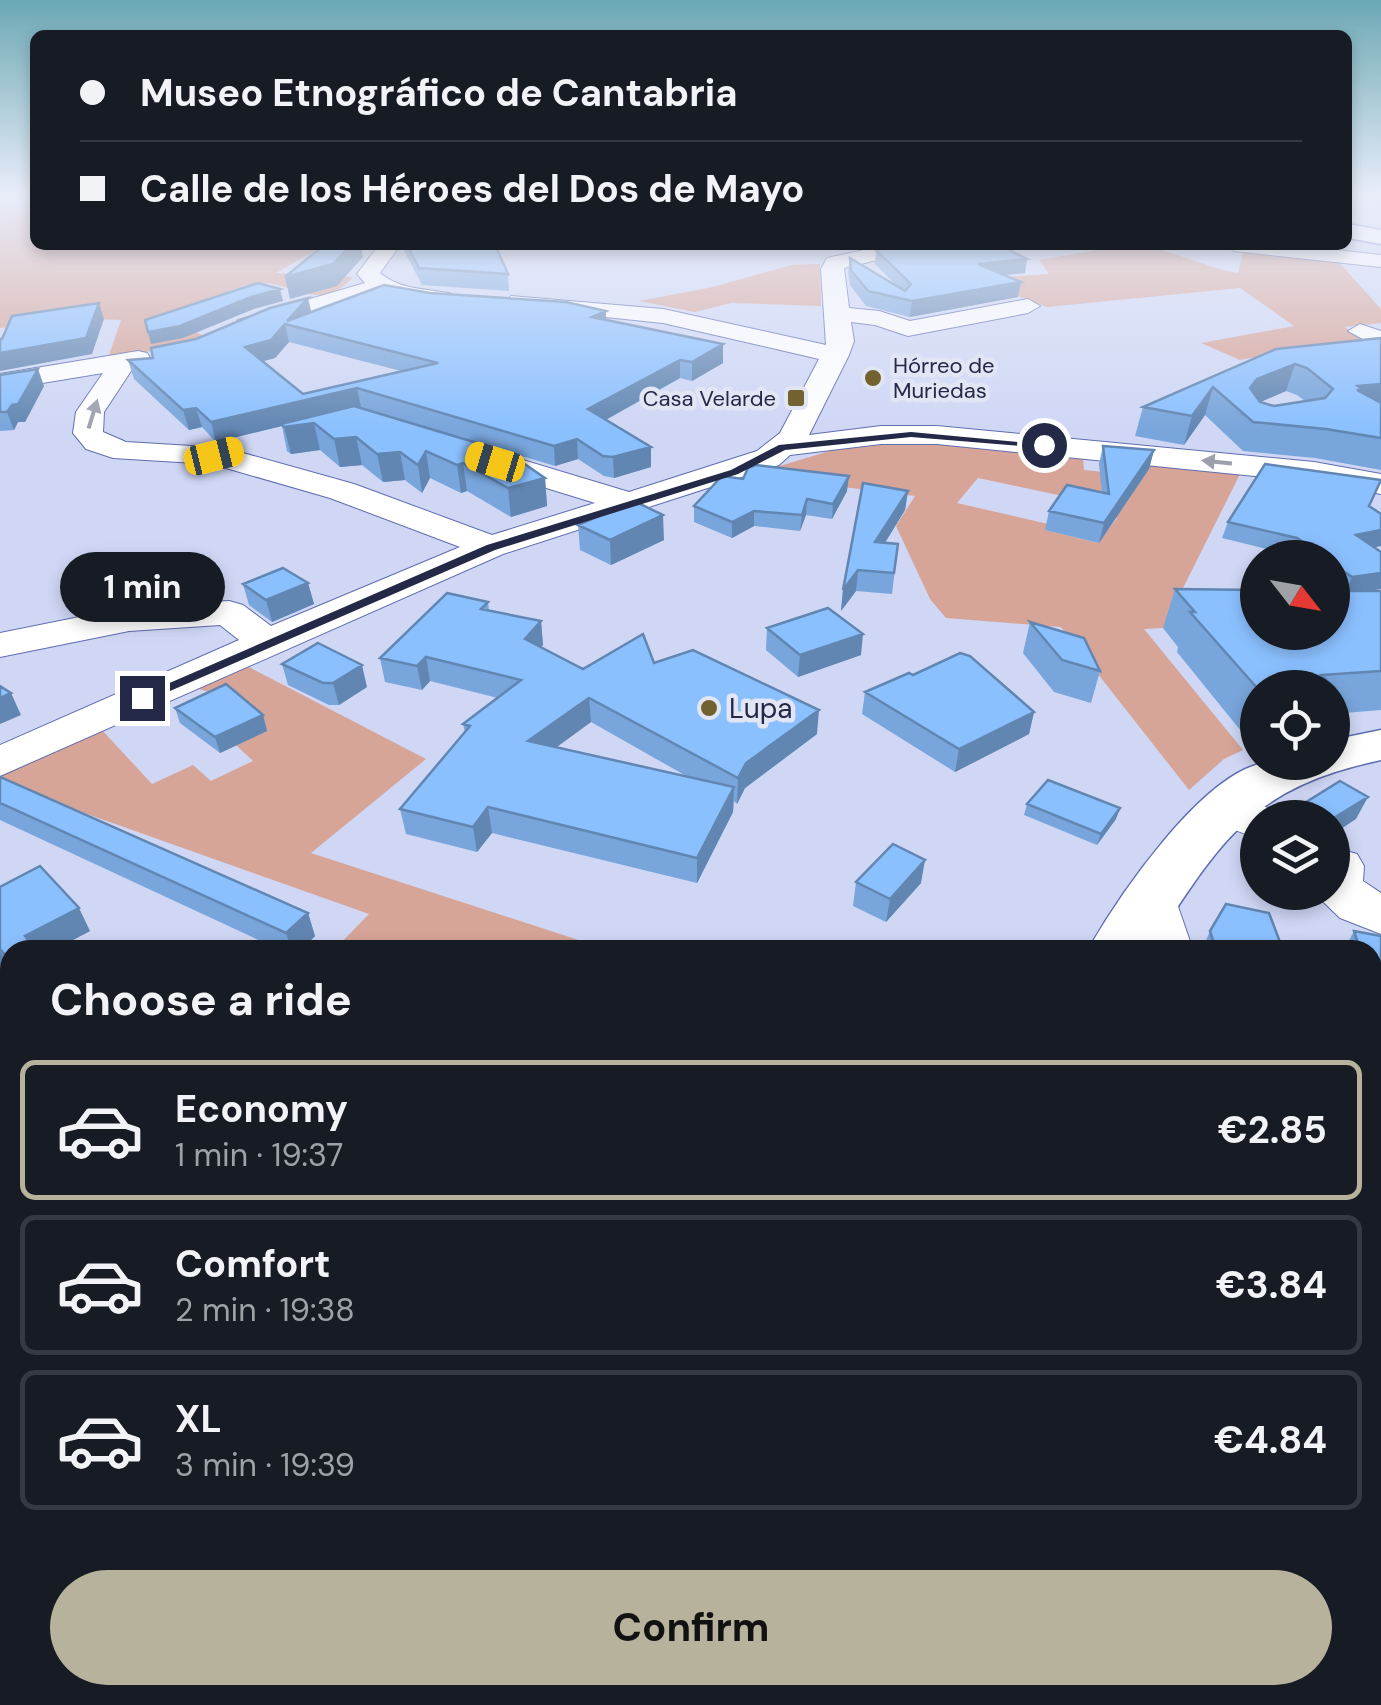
<!DOCTYPE html>
<html lang="en">
<head>
<meta charset="utf-8">
<style>
	:root { --surface:#171b24; --page:#242831; --text:#f1f3f6; --muted:#9ea1a6; --line:#363941; --accent:#b7b29c }
	body { margin:0; font-family:"DM Sans",sans-serif; background:var(--page); color:var(--text); height:100vh; display:flex; flex-direction:column; font-size:38px; white-space:nowrap }
	* { box-sizing:border-box; margin:0 }
	p { font-size:32px; color:var(--muted) }
	.icon { flex:none; width:55px; height:55px; fill:none; stroke:currentColor; stroke-width:2; stroke-linecap:round; stroke-linejoin:round }
	.map { position:relative; flex:1; overflow:hidden }
	.side { position:absolute; left:0px; top:940px; width:1382px; height:765px; display:flex; flex-direction:column; background:var(--surface); border-radius:30px 30px 0 0; box-shadow:0 5px 15px #0003 }
	.side>* { flex:none }
	.banner { position:absolute; left:30px; top:30px; width:1322px; height:220px; border-radius:15px; box-shadow:0 5px 15px #0003; display:grid; align-content:center; height:220px; padding:0 50px; background:var(--surface) }
	.needle { width:65px; rotate:121deg }
	.buttons { position:absolute; left:1240px; top:540px; display:grid; gap:20px }
	.buttons a { display:grid; place-items:center; width:110px; height:110px; border-radius:50%; background:var(--surface); box-shadow:0 5px 15px #0003; font-size:50px }
	.end { position:absolute; width:45px; height:45px; margin:-22px; border:12px solid #232946; background:#fff; box-shadow:0 0 0 5px #fff }
	.from { border-radius:50% }
	.bubble { position:absolute; height:70px; border-radius:35px; background:var(--surface); box-shadow:0 5px 15px #0003; font-size:32px; font-weight:700; line-height:70px; text-align:center }
	.car { position:absolute; width:30px; height:60px; margin:-30px -15px; border-radius:12px; box-shadow:0 0 8px 2px #0007; background:linear-gradient(#f5c518 24%,#345 0 40%,#f5c518 0 76%,#345 0 86%,#f5c518 0) }
	.banner b { display:flex; align-items:center; gap:35px; height:95px; font-size:38px }
	.banner b+b { border-top:2px solid var(--line) }
	.banner i { width:25px; height:25px; background:var(--text) }
	ul { padding:0; list-style:none }
	li { display:flex; align-items:center; gap:30px; height:140px; margin:0 20px 15px; padding:0 30px; border:5px solid var(--line); border-radius:15px }
	li div { flex:1 }
	li b { display:block; font-size:38px }
	li em { font-style:normal; font-weight:700 }
	li.active { border-color:var(--accent) }
	li>.icon { width:90px; height:90px; stroke-width:1.5 }
	h2 { padding:0 50px; font-size:45px; line-height:120px }
	.primary-button { display:flex; gap:20px; margin-top:auto; padding:20px 50px }
	.primary-button a { flex:1; height:115px; border-radius:60px; background:var(--accent); color:#111; font-size:40px; font-weight:700; line-height:115px; text-align:center }
	.map>svg:first-child { display:block }
	.green { fill:#d7a498; fill-rule:evenodd }
	.lines { fill:none; stroke-linecap:round; stroke-linejoin:round }
	.minor-casing { stroke:#5e6db0; stroke-width:2 }
	.major-casing { stroke:#5e6db0; stroke-width:3 }
	.highway-casing { stroke:#5e6db0; stroke-width:3 }
	.minor { fill:#fff; fill-rule:evenodd }
	.major { fill:#fff; fill-rule:evenodd }
	.highway { fill:#fff; fill-rule:evenodd }
	.wall { fill:#78a5db; fill-rule:evenodd }
	.shaded-wall { fill:#6186b2 }
	.building { fill:#8bc0ff; stroke:#6186b2; stroke-width:2.5; fill-rule:evenodd }
	.oneway { fill:#9c9fac }
	.route { fill:#232946 }
	.poi-dot { fill:#71622f; stroke:#e1e5f4; stroke-width:4 }
	.labels { text-anchor:middle; stroke-width:9; stroke-linejoin:round; paint-order:stroke }
	.far-poi-label { font-size:22px; fill:#232946; stroke:#e1e5f4; text-anchor:start }
	.poi-label { font-size:28px; fill:#232946; stroke:#e1e5f4; text-anchor:start }
</style>
</head>
<body>
<div class="map">
<svg width="1381" height="1705" viewBox="0 0 1381 1705">
	<rect width="100%" height="100%" fill="#cfd7f5"/>
	<path class="green" d="M35 204V245H317L316 250 276 273 353 277C317 318 288 275 250 284 223 291 195 307 170 318L207 338 107 361 121 320 75 318 0 328V205L17 208Z
		M1127 245C1164 245 1201 267 1238 273L1244 249 1336 259 1381 309V323L1344 327 1370 341 1319 345 1240 360 1201 343 1294 326 1240 288 1047 307 1002 290 992 278 1049 274 1039 260Z
		M820 264 821 306 731 303 695 312 639 301 713 287 791 265Z
		M919 441 1083 458 1084 470 1144 476 1146 458 1243 468 1163 628 1144 629 1243 750 1224 759 1189 790 1061 627 946 618 930 599 896 526 915 496 749 475 833 450ZM978 478 1067 497 1063 504 1117 518 1098 543 1046 530 1048 524 957 503Z
		M245 665 426 759 311 853 609 950H334L369 914 0 783V775L101 729 152 784 193 765 211 781 253 761 236 745 267 730 230 699 193 687Z"/>
	<g class="lines">
		<defs>
			<path id="minor" d="M379 245H400L380 273C402 291 426 288 452 294L456 299 452 304 413 303 379 293 247 332 235 325 238 320 365 283 357 274Z
				M887 245H926L923 249 844 268 849 308 879 311 910 321 1028 299 1040 306 1028 313 908 336 875 325 851 322 854 341 849 355 809 435 881 426H937L1314 462 1381 474V494L1314 482 937 444H881L790 455 779 465 503 554 0 776V745L239 640 220 625 129 631 0 657V633L129 607 229 601 243 605 271 626 460 547 330 498 212 464 113 458 86 449 73 433 76 412 103 373 0 390V374L138 351 147 353 151 359 147 365 133 368 104 412 103 432 126 442 225 448 354 484 492 535 595 503 468 464 463 457 468 450H490L629 492 757 451 780 433 819 359 663 323 519 308 507 301 511 296 663 309 826 345 821 269 827 258Z
				M1224 245H1292L1381 255V267L1234 251Z
				M1360 324 1381 331V349L1348 331Z
				M1226 790 1275 811 1279 818H1258V838C1237 832 1214 823 1202 805L1209 794Z
				M1339 849 1357 854 1364 866 1363 881 1381 893V934L1340 918 1313 892H1332V851Z
				M1153 884 1172 889 1193 950H1139L1127 902 1134 889Z
				M1039 1695H1129L1133 1705H1043Z
				M1194 1695H1319L1315 1705H1190Z"/>
			<path id="major" d="M1381 730V760C1248 788 1220 843 1149 950H1088C1119 896 1200 776 1263 763 1284 758 1311 762 1332 762V740Z
				M10 1631V1695H53L49 1705H0V1635Z"/>
			<path id="highway" d="M1348 224 1381 230V244L1348 238Z"/>
		</defs>
		<use href="#minor" class="minor-casing"/>
		<use href="#major" class="major-casing"/>
		<use href="#highway" class="highway-casing"/>
		<use href="#minor" class="minor"/>
		<use href="#major" class="major"/>
		<use href="#highway" class="highway"/>
	</g>
	<path class="wall" d="M401 245H495L508 274 509 291 422 285Z
		M876 250 1025 273 1005 275 1018 297 910 317 866 306 850 285 848 272 850 258 897 286 875 264Z
		M430 293 606 320 723 344V363L692 381 680 378 606 420 651 447V467L614 478 604 476 578 459 555 466 359 408 545 478 547 506 511 517 467 491 461 493 430 478 422 493 405 480 383 482 362 465 340 467 320 450 291 454 287 451 282 426 216 442 202 427 189 430 134 379 128 360 153 358 196 339 311 312ZM289 342 401 371 303 394 263 361 275 358Z
		M1381 338V470L1315 458 1243 451 1205 415 1184 445 1135 436 1143 407ZM1286 391 1297 395 1305 401 1274 406 1260 402Z
		M0 375 44 386 25 422H18L14 430 0 431Z
		M1103 446 1154 450 1149 469 1099 543 1045 530 1049 511 1102 493 1099 464Z
		M743 479 847 491 832 519 806 515 800 531 754 526 732 538 694 522V506Z
		M908 491 905 510 885 543 898 544 892 594 856 591 841 611 843 590Z
		M1370 507 1381 514V546L1374 547 1369 591H1381V710L1332 714V688H1258V734L1245 736 1177 652 1178 647 1163 628 1175 589 1339 591 1332 586V558H1294L1291 555 1222 538 1228 522Z
		M578 525 664 540 611 565 580 550Z
		M308 583 314 604 272 622 249 605 243 584Z
		M488 602 489 610 541 621 543 645 541 647 583 669 654 663 817 734 745 788 737 804 734 801 733 812 697 883 492 833 477 852 406 834 400 809 465 732 463 724 498 698 430 681 422 690 385 682 380 658ZM591 722 688 777 556 747Z
		M1030 622 1100 671 1091 703 1054 692 1023 653Z
		M767 628 861 655 798 677 766 650Z
		M282 664 367 687 339 705H329L288 685Z
		M913 675 1034 712 1029 734 955 772 862 714 865 692Z
		M175 708 263 715 267 731 220 753 180 723Z
		M0 777 308 913 315 936 301 950H280L0 820Z
		M1027 804 1116 819 1097 845 1024 815Z
		M1258 852V883L1245 878Z
		M856 882 921 883 886 922 853 906Z
		M0 887 90 931 54 950H10V967L0 972Z
		M1210 931 1283 950H1202Z
		M1354 931 1381 936V1089L1372 1060V950H1344Z
		M1372 1196 1381 1219 1380 1286 1372 1285Z
		M10 1207V1276H3L0 1285V1208Z
		M1378 1314H1381V1415L1372 1414V1321Z
		M10 1386V1508L4 1509 0 1519V1387Z
		M1375 1470 1381 1471V1576L1372 1548V1472Z
		M927 1695H1024L1027 1704 1026 1705H930Z"/>
	<path class="shaded-wall" d="M351 245H361L363 257 337 286 290 299 285 277Z
		M1027 259 1025 273 975 278 978 264Z
		M1021 282 1018 297 910 317 912 301Z
		M280 289 283 301 254 309 183 338 151 344 148 332 251 297Z
		M308 298 312 315 287 321Z
		M99 303 104 319 92 354 0 371V353Z
		M606 311V328L592 317Z
		M285 324 289 342 275 358 249 365 245 347Z
		M723 344V363L692 381V362Z
		M680 360V378L589 429 588 409Z
		M1295 364 1286 391 1249 407 1241 416 1250 388 1257 379Z
		M38 369 44 386 25 422H18L14 430 7 412Z
		M1381 384V410L1355 413 1364 390 1358 386Z
		M1213 387 1205 415 1184 445 1192 416Z
		M357 388 361 407 283 426 281 424 282 426 216 442 211 422Z
		M196 408 202 427 189 430 183 410Z
		M314 423 320 450 291 454 284 427Z
		M356 437 362 465 340 467 334 439Z
		M577 439 578 459 555 466 554 446Z
		M651 447V467L614 478 613 457Z
		M1154 450 1149 469 1099 543 1104 523Z
		M426 451 430 478 422 493 418 465Z
		M400 452 405 480 383 482 377 454Z
		M463 463 467 491 461 493 457 465Z
		M849 476 847 491 832 519 833 504Z
		M545 478 547 506 511 517 508 488Z
		M908 491 905 510 873 562 875 542Z
		M807 499 806 515 800 531 802 515Z
		M754 511V526L732 538V522Z
		M663 515 664 540 611 565 610 540Z
		M1381 530V546L1348 552 1356 535Z
		M858 570 856 591 841 611 843 590Z
		M1381 573V589L1345 595 1352 577Z
		M308 583 314 604 272 622 266 600Z
		M541 621 543 645 527 663 525 639Z
		M863 634 861 655 798 677 800 655Z
		M426 657 430 681 422 690 417 666Z
		M362 665 367 687 339 705 333 683Z
		M11 693 21 715 0 724V698Z
		M589 698 591 722 531 766 528 741Z
		M819 710 817 734 745 788 737 804 738 778 746 763Z
		M1034 712 1029 734 955 772 959 749Z
		M263 715 267 731 220 753 215 737Z
		M734 787 733 812 697 883V858Z
		M1368 797 1356 819 1332 835V819Z
		M488 807 492 833 477 852 473 827Z
		M1120 808 1116 819 1097 845 1101 834Z
		M925 860 921 883 886 922 890 899Z
		M79 908 90 931 54 950H26L25 936Z
		M308 913 315 936 301 950H292L286 933Z
		M0 951 9 967 0 972Z
		M0 1029 10 1044 0 1043Z
		M10 1082V1110L0 1113V1085Z
		M306 1695H320V1705H306Z
		M564 1695H588L591 1704 533 1705Z"/>
	<path class="building" d="M324 245H351L333 264 285 277Z
		M407 245H495L508 274 419 268Z
		M893 245H999L1027 259 978 264 1021 282 912 301 868 291 851 270 850 258 905 291 911 284 876 250Z
		M258 283 280 289 251 297 180 326 148 332 145 320Z
		M384 285 430 293 566 302 606 311 592 317 723 344 692 362 680 360 588 409 651 447 613 457 603 456 577 439 554 446 357 388 211 422 196 408 183 410 128 360 153 358 151 348 196 339 270 308 308 298 287 321ZM285 324 438 363 303 394 245 347 271 340Z
		M99 303 86 338 0 353V339H2L12 316Z
		M1381 338V384L1358 386 1364 390H1357L1381 403V438L1326 429 1253 422 1213 387 1192 416 1143 407 1276 349ZM1295 364 1307 368 1333 389 1325 398 1274 406 1260 402 1250 388 1257 379Z
		M38 369 18 404 12 405 7 412H0V375Z
		M354 406 507 452 545 478 508 488 463 463 457 465 426 451 418 465 400 452 377 454 356 437 334 439 314 423 284 427 281 424Z
		M1103 446 1154 450 1104 523 1049 511 1067 485 1109 494Z
		M1265 464 1381 480 1369 506 1381 514V530L1356 535 1381 552V573L1352 577 1332 563V558H1325L1297 538 1228 522Z
		M756 465 849 476 833 504 807 499 802 515 754 511 732 522 694 506 722 476 743 479 748 468Z
		M863 483 908 491 875 542 898 544 894 573 858 570 843 590Z
		M634 501 663 515 610 540 578 525Z
		M283 568 308 583 266 600 243 584Z
		M1175 589 1258 590V632H1332V591H1381V671L1321 675 1334 687 1258 688V689L1190 612H1195Z
		M447 593 488 602 481 609 541 621 525 639 583 669 643 634 654 663 693 650 819 710 746 763 738 778 589 698 528 741 734 787 697 858 488 807 473 827 400 809 470 726 463 724 521 680 426 657 417 666 380 658Z
		M828 608 863 634 800 655 767 628Z
		M1030 622 1084 638 1100 671 1062 660Z
		M318 643 362 665 333 683H323L282 664Z
		M960 653 970 656 1034 712 959 749 865 692 909 673 913 675Z
		M226 684 263 715 215 737 175 708Z
		M0 686 11 693 0 698Z
		M0 777 308 913 286 933 0 803Z
		M1048 780 1120 808 1101 834 1027 804Z
		M1340 781 1368 797 1332 819V818H1284L1287 814Z
		M893 844 925 860 890 899 856 882Z
		M40 866 79 908 25 936 33 946 26 950H10L9 960 0 949V887Z
		M1226 904 1269 913 1283 950H1216L1210 931Z
		M1354 931 1381 936V1017L1372 990V950H1360Z
		M0 1029V1043L10 1040V1082L0 1085Z
		M1372 1196 1381 1219V1263L1372 1262Z
		M10 1207V1252L0 1253V1208Z
		M1372 1321 1381 1322V1393L1372 1392Z
		M10 1386V1488L0 1489V1387Z
		M1375 1470 1381 1471V1490Z
		M245 1695H306V1705H245Z
		M389 1695H564L533 1705H390Z
		M588 1695H666L668 1705H590Z
		M939 1695H1024L1027 1704 1022 1705H942Z
		M69 1700 68 1705H52Z"/>
	<defs><path id="oneway-solid" d="M-6-.8H1V-3.2L6.5 0L1 3.2V.8H-6Z" transform="scale(2.5)"/></defs>
	<g class="oneway">
		<use href="#oneway-solid" transform="translate(93 414) rotate(-73)"/>
		<use href="#oneway-solid" transform="translate(1217 462) rotate(-174)"/>
	</g>
	<linearGradient id="sky" x2="0" y2="1"><stop stop-color="#6ba8b4"/><stop offset="0.45" stop-color="#e9edfa"/><stop offset="1" stop-color="#e9edfa" stop-opacity="0"/></linearGradient>
	<rect width="1381" height="431" fill="url(#sky)"/>
	<path class="route" d="M911 432 1049 445 1044 448 911 437 785 450 738 474 495 550 147 701 135 698 487 545 731 470 779 445Z"/>
	<g class="poi-dot">
		<circle cx="873" cy="378" r="10"/>
		<rect x="786" y="388" width="20" height="20" rx="5"/>
		<circle cx="709" cy="708" r="10"/>
	</g>
	<g class="labels">
		<g class="far-poi-label">
			<text x="893" y="373">Hórreo de<tspan x="893" dy="25">Muriedas</tspan></text>
			<text x="776" y="406" text-anchor="end">Casa Velarde</text>
		</g>
		<g class="poi-label">
			<text x="729" y="718">Lupa</text>
		</g>
	</g>
</svg>
<div class="buttons">
<a><svg class="needle" viewBox="-14 -14 28 28"><path d="M0-13l5 13h-10z" fill="#e53935"/><path d="M0 13l5-13h-10z" fill="#9ea1a6"/></svg></a>
<a><svg class="icon" aria-label="locate" viewBox="0 0 24 24"><circle cx="12" cy="12" r="6"/><path d="M12 2v4M12 18v4M2 12h4M18 12h4"/></svg></a>
<a><svg class="icon" aria-label="layers" viewBox="0 0 24 24"><path d="M12 4l9 5-9 5-9-5zM3 14l9 5 9-5"/></svg></a>
</div>
<i class="end from" style="left:1044px;top:445px"></i>
<i class="end" style="left:142px;top:698px"></i>
<div class="bubble" style="left:60px;top:552px;width:165px">1 min</div>
<i class="car" style="left:214px;top:456px;rotate:76deg"></i>
<i class="car" style="left:495px;top:462px;rotate:287deg"></i>
<div class="banner">
<b><i class="from"></i>Museo Etnográfico de Cantabria</b>
<b><i></i>Calle de los Héroes del Dos de Mayo</b>
</div>
<section class="side">
<h2>Choose a ride</h2>
<ul>
<li class="active"><svg class="icon" aria-label="car" viewBox="0 0 24 24"><path d="M5 17H2v-5l4-1 3-4h7l3 4 3 1v5h-3M9 17h6M6 11h13"/><circle cx="7" cy="17" r="2"/><circle cx="17" cy="17" r="2"/></svg><div><b>Economy</b><p>1 min · 19:37</p></div><em>€2.85</em></li>
<li><svg class="icon" aria-label="car" viewBox="0 0 24 24"><path d="M5 17H2v-5l4-1 3-4h7l3 4 3 1v5h-3M9 17h6M6 11h13"/><circle cx="7" cy="17" r="2"/><circle cx="17" cy="17" r="2"/></svg><div><b>Comfort</b><p>2 min · 19:38</p></div><em>€3.84</em></li>
<li><svg class="icon" aria-label="car" viewBox="0 0 24 24"><path d="M5 17H2v-5l4-1 3-4h7l3 4 3 1v5h-3M9 17h6M6 11h13"/><circle cx="7" cy="17" r="2"/><circle cx="17" cy="17" r="2"/></svg><div><b>XL</b><p>3 min · 19:39</p></div><em>€4.84</em></li>
</ul>
<div class="primary-button"><a>Confirm</a></div>
</section>
</div>
</body>
</html>
